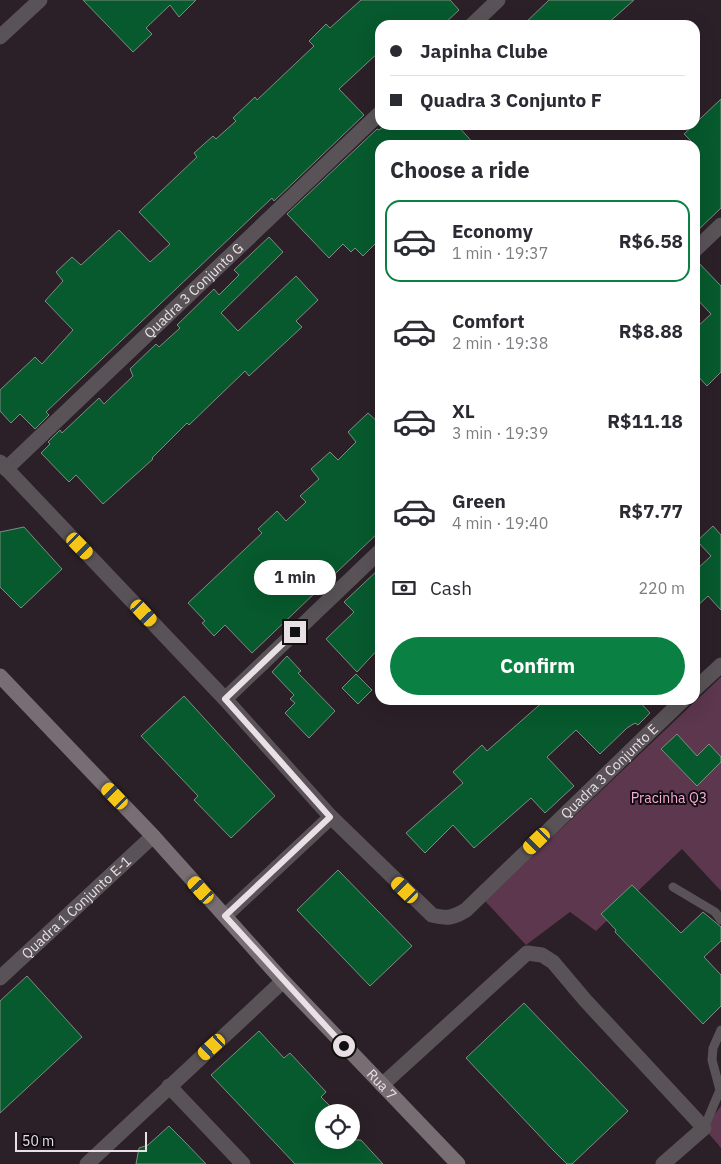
<!DOCTYPE html>
<html lang="en">
<head>
<meta charset="utf-8">
<style>
	:root { --surface:#fff; --page:#f7f7f7; --text:#2b2b33; --muted:#7c7c81; --line:#e1e1e2; --accent:#0b8043 }
	body { margin:0; font-family:"IBM Plex Sans",sans-serif; background:var(--page); color:var(--text); height:100vh; display:flex; flex-direction:column; font-size:19px; white-space:nowrap }
	* { box-sizing:border-box; margin:0 }
	p { font-size:16px; color:var(--muted) }
	.icon { flex:none; width:28px; height:28px; fill:none; stroke:currentColor; stroke-width:2; stroke-linecap:round; stroke-linejoin:round }
	.map { position:relative; flex:1; overflow:hidden }
	.sheet { position:absolute; left:375px; top:140px; width:325px; height:565px; display:flex; flex-direction:column; background:var(--surface); border-radius:15px; box-shadow:0 5px 20px #0002 }
	.sheet>* { flex:none }
	.top-card { position:absolute; left:375px; top:20px; width:325px; height:110px; border-radius:15px; box-shadow:0 5px 20px #0002; display:grid; align-content:center; height:110px; padding:0 15px; background:var(--surface) }
	.fabs { position:absolute; left:315px; top:1104px; display:grid; gap:10px }
	.fabs a { display:grid; place-items:center; width:45px; height:45px; border-radius:50%; background:var(--surface); box-shadow:0 5px 20px #0002; font-size:25px }
	.scale { position:absolute; left:15px; bottom:12px; width:132px; box-sizing:border-box; padding-left:5px; border:2px solid #e8e0e4; border-top:0; font-size:14px; line-height:18px; white-space:nowrap; color:#e8e0e4; -webkit-text-stroke:4px #110c0f; paint-order:stroke }
	.end { position:absolute; width:22px; height:22px; margin:-11px; border:6px solid #e8e0e4; background:#111; box-shadow:0 0 0 2px #111 }
	.from { border-radius:50% }
	.bubble { position:absolute; height:35px; border-radius:18px; background:var(--surface); box-shadow:0 5px 20px #0002; font-size:16px; font-weight:700; line-height:35px; text-align:center }
	.car { position:absolute; width:15px; height:30px; margin:-15px -8px; border-radius:6px; box-shadow:0 0 4px 1px #0007; background:linear-gradient(#f5c518 24%,#345 0 40%,#f5c518 0 76%,#345 0 86%,#f5c518 0) }
	.top-card b { display:flex; align-items:center; gap:18px; height:48px; font-size:19px }
	.top-card b+b { border-top:1px solid var(--line) }
	.top-card i { width:12px; height:12px; background:var(--text) }
	ul { padding:0; list-style:none }
	li { display:flex; align-items:center; gap:15px; height:82px; margin:0 10px 8px; padding:0 5px; border:2px solid transparent; border-radius:15px }
	li div { flex:1 }
	li b { display:block; font-size:19px }
	li em { font-style:normal; font-weight:700 }
	li.current { border-color:var(--accent) }
	li>.icon { width:45px; height:45px; stroke-width:1.5 }
	h2 { padding:0 15px; font-size:22px; line-height:60px }
	.pay { display:flex; align-items:center; gap:12px; height:55px; padding:0 15px; font-size:19px }
	.pay p { margin-inline-start:auto }
	.primary-button { display:flex; gap:10px; margin-top:auto; padding:10px 15px }
	.primary-button a { flex:1; height:58px; border-radius:30px; background:var(--accent); color:#fff; font-size:20px; font-weight:700; line-height:58px; text-align:center }
	.map>svg:first-child { display:block }
	.green { fill:#5c374e }
	.building { fill:#075a2d; stroke:#7f8c82 }
	.lines { fill:none; stroke-linecap:round; stroke-linejoin:round }
	.service { stroke:#595357; stroke-width:9 }
	.minor { stroke:#595357; stroke-width:15 }
	.secondary { stroke:#776e73; stroke-width:15 }
	.route { stroke:#e8e0e4; stroke-width:6 }
	.labels { text-anchor:middle; stroke-width:4; stroke-linejoin:round; paint-order:stroke }
	.street-label { font-size:14px; fill:#e8e0e4; stroke:#110c0f }
	.park-label { font-size:14px; fill:#f9addb; stroke:#110c0f }
</style>
</head>
<body>
<div class="map">
<svg width="721" height="1164" viewBox="0 0 721 1164">
	<rect width="100%" height="100%" fill="#2b2027"/>
	<path class="green" d="M721 677V891L682 849 596 931 570 912 526 945 485 901Z
		M721 1106V1148L704 1128Z"/>
	<path class="building" d="M83 0H196L179 17 170 5 146 28 152 34 133 52Z
		M361 0H450L459 10 443 25H380V51L339 89 364 115 274 201 272 198 46 412 49 415 35 429 20 414 11 423 0 411V390L35 357 42 364 73 330 45 301 63 281 56 272 72 257 81 265 119 230 150 262 170 244 139 212 197 157 194 153 213 136 216 139 236 121 233 118 255 97 257 100 314 46 309 41 326 24 330 28Z
		M549 0H634L606 25H523Z
		M721 99V208L695 233V145L684 134Z
		M386 125H457L475 145H380V239L363 256 355 248 351 252 343 244 329 258 287 214 377 129 379 130Z
		M269 237 283 252 221 313 238 331 296 276 318 300 296 321 302 327 249 376 245 371 189 425 187 423 152 458 153 459 103 504 76 475 69 482 41 453 50 444 48 442 60 430 62 433 99 398 104 404 133 376 130 369 156 344 159 347 180 328 177 325 214 289 219 295 239 275 234 270Z
		M695 259 721 286V372L707 386 695 373V329L711 314 695 297Z
		M368 413 380 424V531L252 653 225 625 214 636 202 623 205 621 188 603 262 533 258 529 277 511 286 521 306 502 300 496 319 479 311 469 330 452 338 460 356 442 348 432Z
		M713 526 721 535V610L708 596 695 608V571L711 556 697 541Z
		M24 527 62 569 21 608 0 587V532Z
		M380 568V647L357 672 326 639 354 612 344 602Z
		M287 656 301 671 298 673 335 711 309 738 285 713 295 703 290 699 294 695 272 672Z
		M356 674 372 690 358 704 342 688Z
		M184 696 275 796 231 838 194 800 198 796 141 736Z
		M545 700H638L650 713 638 725 635 723 627 728 600 754 576 730 547 757 574 786 545 813 531 798 474 848 453 825 425 853 406 833 463 783 453 772 482 745 487 751Z
		M677 734 697 756 709 744 721 757V762L697 786 661 749Z
		M338 870 412 946 370 986 297 910Z
		M632 885 681 933 703 912 721 927V941L704 957 721 975V1006L703 1024 615 932 616 930 601 914Z
		M27 976 82 1037 0 1113V1001Z
		M524 1003 628 1111 572 1164H567L551 1148 466 1058Z
		M259 1031 284 1058 290 1053 326 1092 321 1097 336 1112H324V1140H361L383 1164H295L211 1075Z
		M169 1126 184 1141 206 1164H136L139 1148 148 1145Z"/>
	<g class="lines">
		<path class="service" d="M673 887 715 912 721 920
			M704 1128 720 1090 712 1060 713 1048 721 1030"/>
		<g class="minor">
			<path d="M472 25 498 0"/>
			<path d="M0 37 40 0"/>
			<path d="M695 250 721 225"/>
			<path d="M0 462 225 699 331 817"/>
			<path id="s1" d="M6 469 380 113"/>
			<path d="M695 689 721 665"/>
			<path d="M225 699 380 551"/>
			<path id="s2" d="M225 916 331 817 432 915C447 919 453 918 466 910L683 700"/>
			<path id="s3" d="M0 978 153 836"/>
			<path d="M382 1085 527 953 542 955 553 962 585 1000 704 1128 663 1164"/>
			<path d="M169 1086 243 1164"/>
			<path d="M87 1164 283 981"/>
		</g>
		<path class="secondary" id="s4" d="M0 676 153 836 283 981 458 1164"/>
	</g>
	<g class="lines">
		<path class="route" d="M295 632 225 699 330 817 225 916 344 1046"/>
	</g>
	<g class="labels">
		<g class="street-label">
			<text dy="5" stroke="none"><textPath href="#s1" startOffset="259">Quadra 3 Conjunto G</textPath></text>
			<text dy="5" stroke="none"><textPath href="#s2" startOffset="521">Quadra 3 Conjunto E</textPath></text>
			<text dy="5" stroke="none"><textPath href="#s3" startOffset="104">Quadra 1 Conjunto E-1</textPath></text>
			<text dy="5" stroke="none"><textPath href="#s4" startOffset="559">Rua 7</textPath></text>
		</g>
		<g class="park-label">
			<text x="669" y="803">Pracinha Q3</text>
		</g>
	</g>
</svg>
<div class="fabs">
<a><svg class="icon" aria-label="locate" viewBox="0 0 24 24"><circle cx="12" cy="12" r="6"/><path d="M12 2v4M12 18v4M2 12h4M18 12h4"/></svg></a>
</div>
<div class="scale">50 m</div>
<i class="end from" style="left:344px;top:1046px"></i>
<i class="end" style="left:295px;top:632px"></i>
<div class="bubble" style="left:254px;top:560px;width:82px">1 min</div>
<i class="car" style="left:80px;top:546px;rotate:136deg"></i>
<i class="car" style="left:144px;top:613px;rotate:137deg"></i>
<i class="car" style="left:115px;top:796px;rotate:316deg"></i>
<i class="car" style="left:537px;top:841px;rotate:226deg"></i>
<i class="car" style="left:201px;top:890px;rotate:318deg"></i>
<i class="car" style="left:405px;top:890px;rotate:314deg"></i>
<i class="car" style="left:212px;top:1047px;rotate:228deg"></i>
<div class="top-card">
<b><i class="from"></i>Japinha Clube</b>
<b><i></i>Quadra 3 Conjunto F</b>
</div>
<section class="sheet">
<h2>Choose a ride</h2>
<ul>
<li class="current"><svg class="icon" aria-label="car" viewBox="0 0 24 24"><path d="M5 17H2v-5l4-1 3-4h7l3 4 3 1v5h-3M9 17h6M6 11h13"/><circle cx="7" cy="17" r="2"/><circle cx="17" cy="17" r="2"/></svg><div><b>Economy</b><p>1 min · 19:37</p></div><em>R$6.58</em></li>
<li><svg class="icon" aria-label="car" viewBox="0 0 24 24"><path d="M5 17H2v-5l4-1 3-4h7l3 4 3 1v5h-3M9 17h6M6 11h13"/><circle cx="7" cy="17" r="2"/><circle cx="17" cy="17" r="2"/></svg><div><b>Comfort</b><p>2 min · 19:38</p></div><em>R$8.88</em></li>
<li><svg class="icon" aria-label="car" viewBox="0 0 24 24"><path d="M5 17H2v-5l4-1 3-4h7l3 4 3 1v5h-3M9 17h6M6 11h13"/><circle cx="7" cy="17" r="2"/><circle cx="17" cy="17" r="2"/></svg><div><b>XL</b><p>3 min · 19:39</p></div><em>R$11.18</em></li>
<li><svg class="icon" aria-label="car" viewBox="0 0 24 24"><path d="M5 17H2v-5l4-1 3-4h7l3 4 3 1v5h-3M9 17h6M6 11h13"/><circle cx="7" cy="17" r="2"/><circle cx="17" cy="17" r="2"/></svg><div><b>Green</b><p>4 min · 19:40</p></div><em>R$7.77</em></li>
</ul>
<div class="pay"><svg class="icon" aria-label="cash" viewBox="0 0 24 24"><path d="M3 7h18v10H3z"/><circle cx="12" cy="12" r="2"/></svg>Cash<p>220 m</p></div>
<div class="primary-button"><a>Confirm</a></div>
</section>
</div>
</body>
</html>
